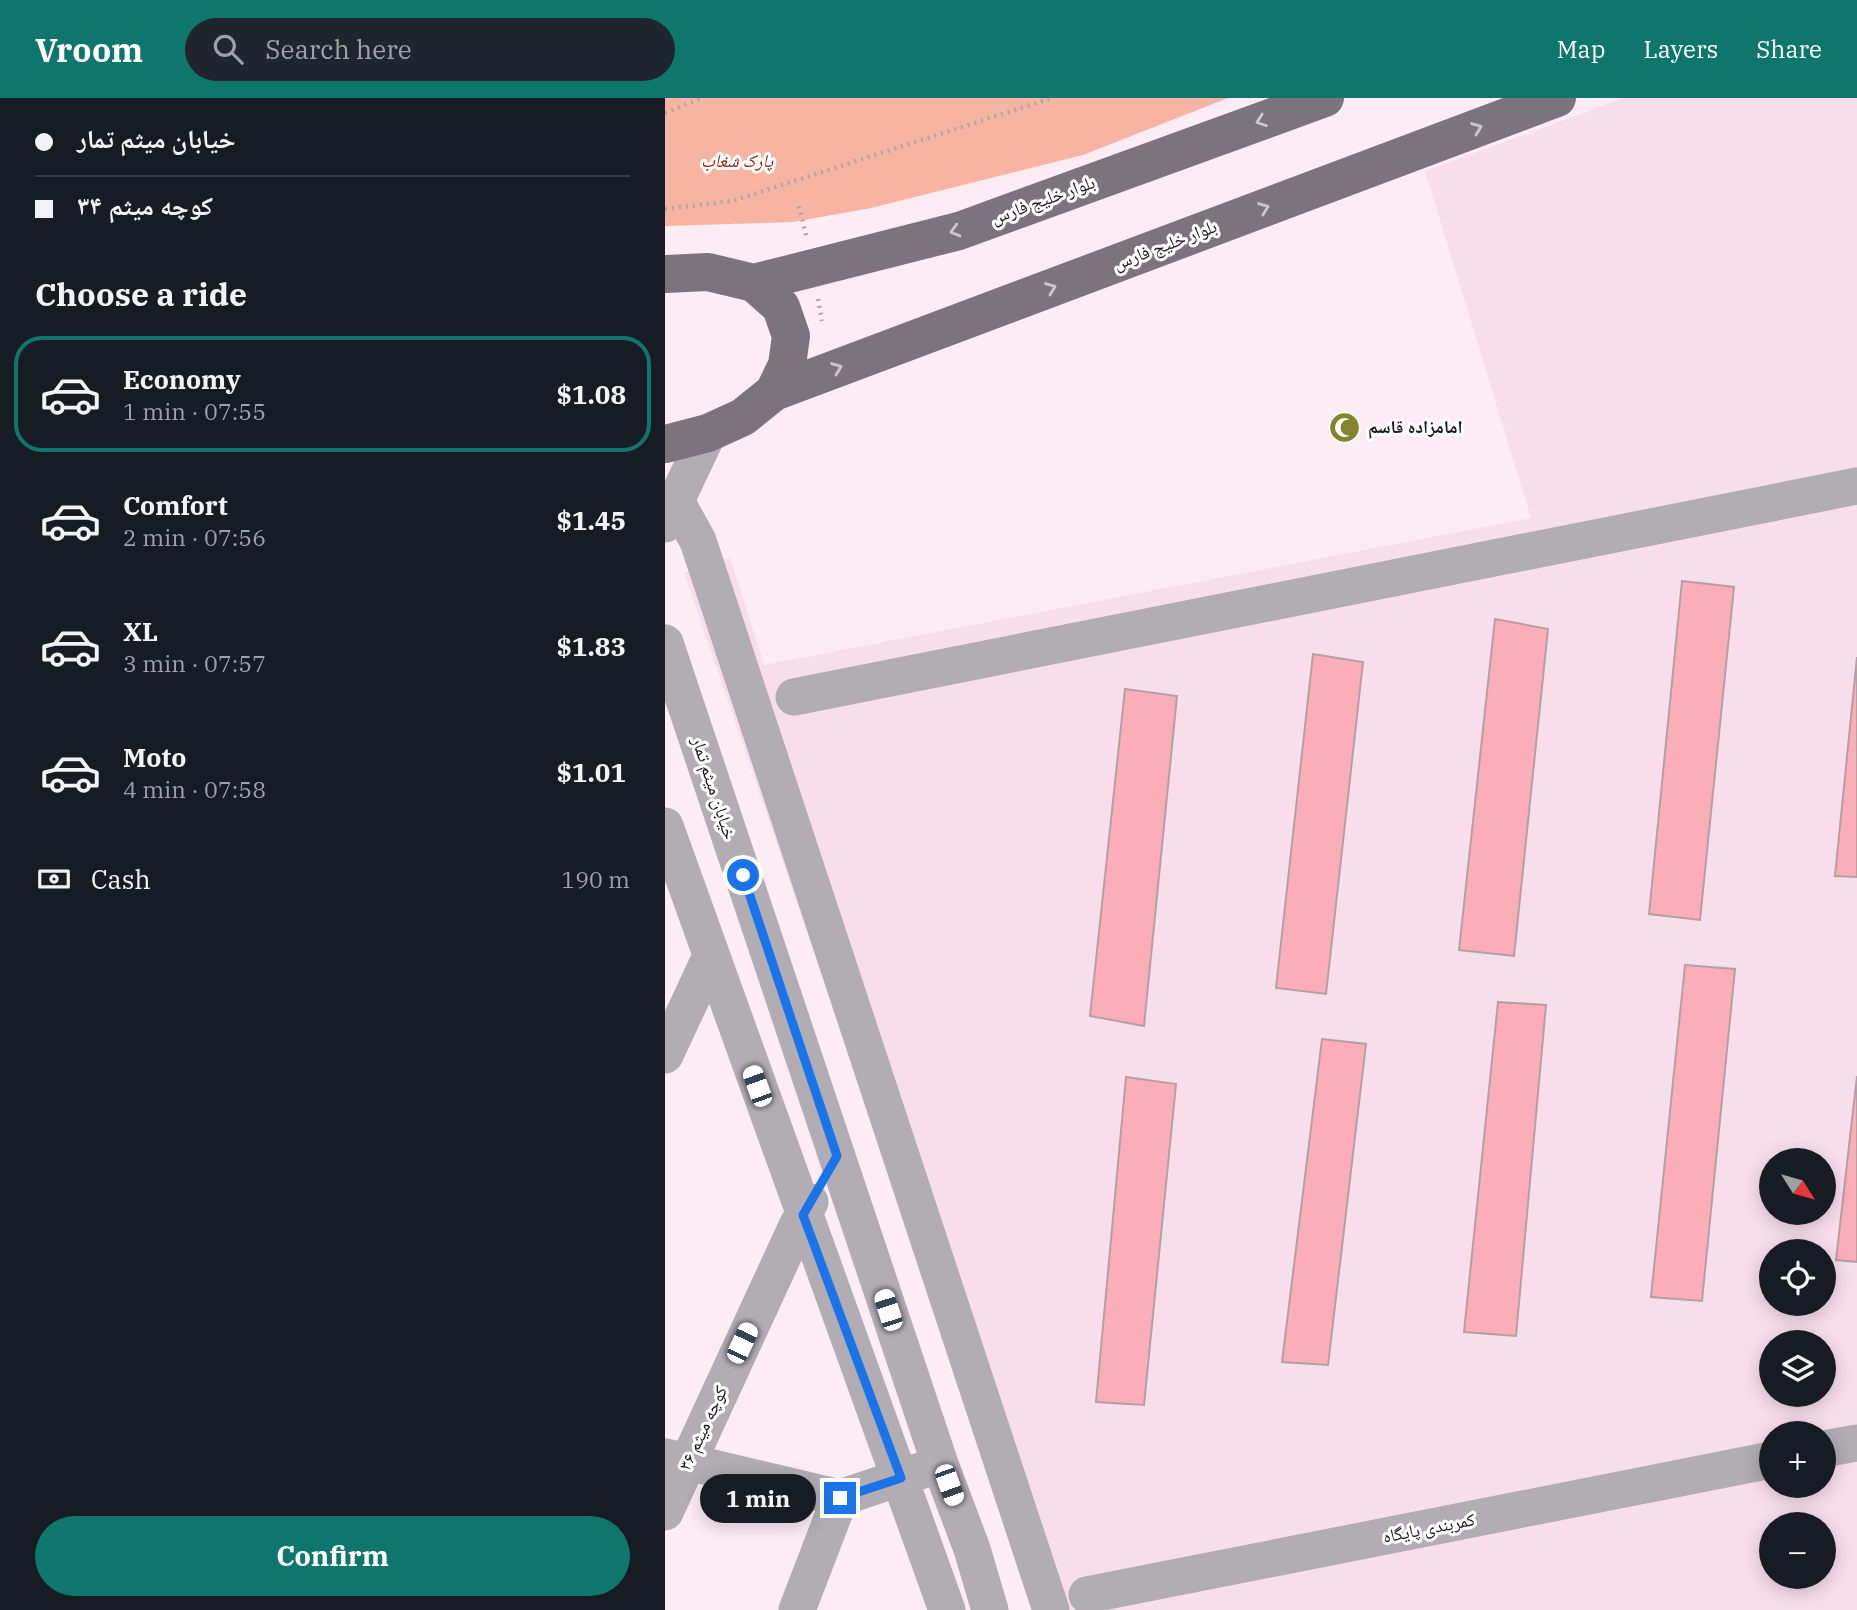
<!DOCTYPE html>
<html lang="en">
<head>
<meta charset="utf-8">
<style>
	:root { --surface:#171b24; --page:#20242c; --text:#f1f3f6; --muted:#9ea1a6; --line:#363941; --accent:#0f766e }
	body { margin:0; font-family:"IBM Plex Serif","Noto Naskh Arabic",serif; background:var(--page); color:var(--text); height:100vh; display:flex; flex-direction:column; font-size:26px; white-space:nowrap }
	* { box-sizing:border-box; margin:0 }
	p { font-size:23px; color:var(--muted) }
	.icon { flex:none; width:38px; height:38px; fill:none; stroke:currentColor; stroke-width:2; stroke-linecap:round; stroke-linejoin:round }
	.map { position:relative; flex:1; overflow:hidden }
	.drawer { display:flex; flex-direction:column; background:var(--surface); width:665px }
	.drawer>* { flex:none }
	.hud { display:grid; align-content:center; height:154px; padding:0 35px; background:var(--surface) }
	.needle { width:46px; rotate:127deg }
	.controls { position:absolute; left:1094px; top:1050px; display:grid; gap:14px }
	.controls a { display:grid; place-items:center; width:77px; height:77px; border-radius:50%; background:var(--surface); box-shadow:0 4px 18px #0003; font-size:35px }
	.end { position:absolute; width:32px; height:32px; margin:-16px; border:9px solid #1a73e8; background:#fff; box-shadow:0 0 0 4px #fff }
	.from { border-radius:50% }
	.bubble { position:absolute; height:49px; border-radius:24px; background:var(--surface); box-shadow:0 4px 18px #0003; font-size:23px; font-weight:800; line-height:49px; text-align:center }
	.car { position:absolute; width:21px; height:42px; margin:-21px -10px; border-radius:9px; box-shadow:0 0 5px 2px #0007; background:linear-gradient(#fff 24%,#345 0 40%,#fff 0 76%,#345 0 86%,#fff 0) }
	.hud b { display:flex; align-items:center; gap:24px; height:66px; font-size:26px }
	.hud b+b { border-top:2px solid var(--line) }
	.hud i { width:18px; height:18px; background:var(--text) }
	ul { padding:0; list-style:none }
	li { display:flex; align-items:center; gap:21px; height:116px; margin:0 14px 10px; padding:0 21px; border:4px solid transparent; border-radius:28px }
	li div { flex:1 }
	li b { display:block; font-size:26px }
	li em { font-style:normal; font-weight:800 }
	li.selected { border-color:var(--accent) }
	li>.icon { width:63px; height:63px; stroke-width:1.5 }
	h2 { padding:0 35px; font-size:32px; line-height:84px }
	.pay { display:flex; align-items:center; gap:18px; height:77px; padding:0 35px; font-size:26px }
	.pay p { margin-inline-start:auto }
	.action { display:flex; gap:14px; margin-top:auto; padding:14px 35px }
	.action a { flex:1; height:80px; border-radius:42px; background:var(--accent); color:#fff; font-size:28px; font-weight:800; line-height:80px; text-align:center }
	header { display:flex; align-items:center; gap:42px; box-sizing:border-box; height:98px; padding:0 35px; background:var(--accent); color:#fff }
	header strong { font-size:33px }
	nav { display:flex; gap:38px; margin-inline-start:auto; font-size:24px }
	.search { width:490px; height:63px; background:var(--page); display:flex; align-items:center; gap:18px; box-sizing:border-box; padding:0 24px; border-radius:38px; color:var(--muted); font-size:26px }
	main { display:flex; flex:1; min-height:0 }
	.map>svg:first-child { display:block }
	.built { fill:#f8deeb; fill-rule:evenodd }
	.green { fill:#f8b4a2 }
	.building { fill:#fbadb8; stroke:#b4a0a2; stroke-width:2 }
	.lines { fill:none; stroke-linecap:round; stroke-linejoin:round }
	.path { stroke:#b3a5ac; stroke-width:4.5; stroke-dasharray:2 5; stroke-linecap:butt }
	.minor { stroke:#b2acb3; stroke-width:37 }
	.major { stroke:#7c737e; stroke-width:38 }
	.oneway { stroke:#cbc7cb }
	.route { stroke:#1a73e8; stroke-width:9 }
	.labels { text-anchor:middle; stroke-width:6; stroke-linejoin:round; paint-order:stroke }
	.park-label { font-size:18px; font-style:italic; fill:#8e2509; stroke:#fff }
	.street-label { font-size:18px; fill:#1d161a; stroke:#fff }
	.poi-label { font-size:18px; font-weight:bold; fill:#1d161a; stroke:#fff; text-anchor:start }
</style>
</head>
<body>
<header>
<strong>Vroom</strong>
<div class="search"><svg class="icon" aria-label="search" viewBox="0 0 24 24"><circle cx="10" cy="10" r="6"/><path d="M15 15l6 6"/></svg>Search here</div>
<nav><a>Map</a><a>Layers</a><a>Share</a></nav>
</header>
<main>
<section class="drawer">
<div class="hud">
<b><i class="from"></i>خیابان میثم تمار</b>
<b><i></i>کوچه میثم ۳۴</b>
</div>
<h2>Choose a ride</h2>
<ul>
<li class="selected"><svg class="icon" aria-label="car" viewBox="0 0 24 24"><path d="M5 17H2v-5l4-1 3-4h7l3 4 3 1v5h-3M9 17h6M6 11h13"/><circle cx="7" cy="17" r="2"/><circle cx="17" cy="17" r="2"/></svg><div><b>Economy</b><p>1 min · 07:55</p></div><em>$1.08</em></li>
<li><svg class="icon" aria-label="car" viewBox="0 0 24 24"><path d="M5 17H2v-5l4-1 3-4h7l3 4 3 1v5h-3M9 17h6M6 11h13"/><circle cx="7" cy="17" r="2"/><circle cx="17" cy="17" r="2"/></svg><div><b>Comfort</b><p>2 min · 07:56</p></div><em>$1.45</em></li>
<li><svg class="icon" aria-label="car" viewBox="0 0 24 24"><path d="M5 17H2v-5l4-1 3-4h7l3 4 3 1v5h-3M9 17h6M6 11h13"/><circle cx="7" cy="17" r="2"/><circle cx="17" cy="17" r="2"/></svg><div><b>XL</b><p>3 min · 07:57</p></div><em>$1.83</em></li>
<li><svg class="icon" aria-label="car" viewBox="0 0 24 24"><path d="M5 17H2v-5l4-1 3-4h7l3 4 3 1v5h-3M9 17h6M6 11h13"/><circle cx="7" cy="17" r="2"/><circle cx="17" cy="17" r="2"/></svg><div><b>Moto</b><p>4 min · 07:58</p></div><em>$1.01</em></li>
</ul>
<div class="pay"><svg class="icon" aria-label="cash" viewBox="0 0 24 24"><path d="M3 7h18v10H3z"/><circle cx="12" cy="12" r="2"/></svg>Cash<p>190 m</p></div>
<div class="action"><a>Confirm</a></div>
</section>
<div class="map">
<svg width="1192" height="1512" viewBox="0 0 1192 1512">
	<rect width="100%" height="100%" fill="#feecf5"/>
	<path class="built" d="M959 0H1192V1512H374L19 475 65 459 99 567 866 420 760 73ZM1106 1062H1158V1115H1106ZM1106 1153H1158V1206H1106ZM1106 1244H1158V1297H1106ZM1106 1335H1158V1388H1106ZM1106 1426H1158V1479H1106Z"/>
	<path class="green" d="M0 0H563L418 57 206 110 128 124 0 128Z"/>
	<path class="building" d="M1017 483 1069 489 1035 822 984 816Z
		M830 521 883 531 849 858 794 852Z
		M648 556 698 564 661 896 611 890Z
		M1192 559V779L1170 778Z
		M460 591 512 598 479 928 425 918Z
		M1020 867 1070 871 1037 1203 986 1199Z
		M833 904 881 907 851 1238 799 1234Z
		M657 941 701 946 663 1267 617 1264Z
		M1192 978V1164L1171 1162Z
		M461 979 511 986 479 1307 431 1304Z"/>
	<g class="lines">
		<path class="path" d="M0 15 36 0
			M134 108 142 141
			M0 111 67 103 387 0
			M153 201 157 223"/>
		<path class="minor" d="M11 403 33 443 386 1512
			M0 426 43 335
			M0 545 275 1366 307 1451 325 1512
			M129 599 1192 388
			M0 728 282 1512
			M0 957 46 858
			M1158 1351 1192 1345
			M1 1359 175 1400
			M0 1414 132 1128 145 1104
			M422 1497 1106 1362
			M132 1512 175 1400 258 1372"/>
		<path class="major" d="M0 176 43 174 89 185 116 209 126 238 122 267 109 294 78 319 43 335 0 346
			M89 185 294 133 660 0
			M109 294 892 0"/>
	</g>
	<defs><path id="oneway-chevron" d="M-2-3.5L2.5 0L-2 3.5" fill="none" stroke-width="1.6" stroke-linecap="round" stroke-linejoin="round" transform="scale(1.75)"/></defs>
	<g class="oneway">
		<use href="#oneway-chevron" transform="translate(596 23) rotate(160)"/>
		<use href="#oneway-chevron" transform="translate(812 30) rotate(-21)"/>
		<use href="#oneway-chevron" transform="translate(599 110) rotate(-21)"/>
		<use href="#oneway-chevron" transform="translate(290 133) rotate(164)"/>
		<use href="#oneway-chevron" transform="translate(386 190) rotate(-21)"/>
		<use href="#oneway-chevron" transform="translate(172 270) rotate(-21)"/>
	</g>
	<g class="lines">
		<path class="route" d="M78 777 172 1058 138 1117 236 1380 175 1400"/>
	</g>
	<defs>
		<symbol id="mosque-disc" viewBox="-11 -11 22 22"><circle r="9.5" fill="#85832c" stroke="#fff"/><path d="M3.5-4.9A6 6 0 1 0 3.5 4.9A5 5 0 1 1 3.5-4.9Z" fill="#fff"/></symbol>
	</defs>
	<g fill-rule="evenodd">
		<use href="#mosque-disc" x="662" y="312" width="35" height="35"/>
	</g>
	<g class="labels">
		<g class="park-label">
			<text x="72" y="69">پارک شغاب</text>
		</g>
		<g class="street-label">
			<text transform="translate(378 102) rotate(-20)" y="6">بلوار خلیج ‌فارس</text>
			<text transform="translate(500 147) rotate(-21)" y="6">بلوار خلیج‌ فارس</text>
			<text transform="translate(49 690) rotate(72)" y="6">خیابان میثم تمار</text>
			<text transform="translate(38 1330) rotate(-65)" y="6">کوچه میثم ۳۶</text>
			<text transform="translate(764 1430) rotate(-11)" y="6">کمربندی پایگاه</text>
		</g>
		<g class="poi-label">
			<text x="703" y="335">امامزاده قاسم</text>
		</g>
	</g>
</svg>
<div class="controls">
<a><svg class="needle" viewBox="-14 -14 28 28"><path d="M0-13l5 13h-10z" fill="#e53935"/><path d="M0 13l5-13h-10z" fill="#9ea1a6"/></svg></a>
<a><svg class="icon" aria-label="locate" viewBox="0 0 24 24"><circle cx="12" cy="12" r="6"/><path d="M12 2v4M12 18v4M2 12h4M18 12h4"/></svg></a>
<a><svg class="icon" aria-label="layers" viewBox="0 0 24 24"><path d="M12 4l9 5-9 5-9-5zM3 14l9 5 9-5"/></svg></a>
<a>+</a>
<a>−</a>
</div>
<i class="end from" style="left:78px;top:777px"></i>
<i class="end" style="left:175px;top:1400px"></i>
<div class="bubble" style="left:35px;top:1376px;width:116px">1 min</div>
<i class="car" style="left:92px;top:988px;rotate:340deg"></i>
<i class="car" style="left:223px;top:1212px;rotate:342deg"></i>
<i class="car" style="left:77px;top:1245px;rotate:25deg"></i>
<i class="car" style="left:284px;top:1387px;rotate:160deg"></i>
</div>
</main>
</body>
</html>
